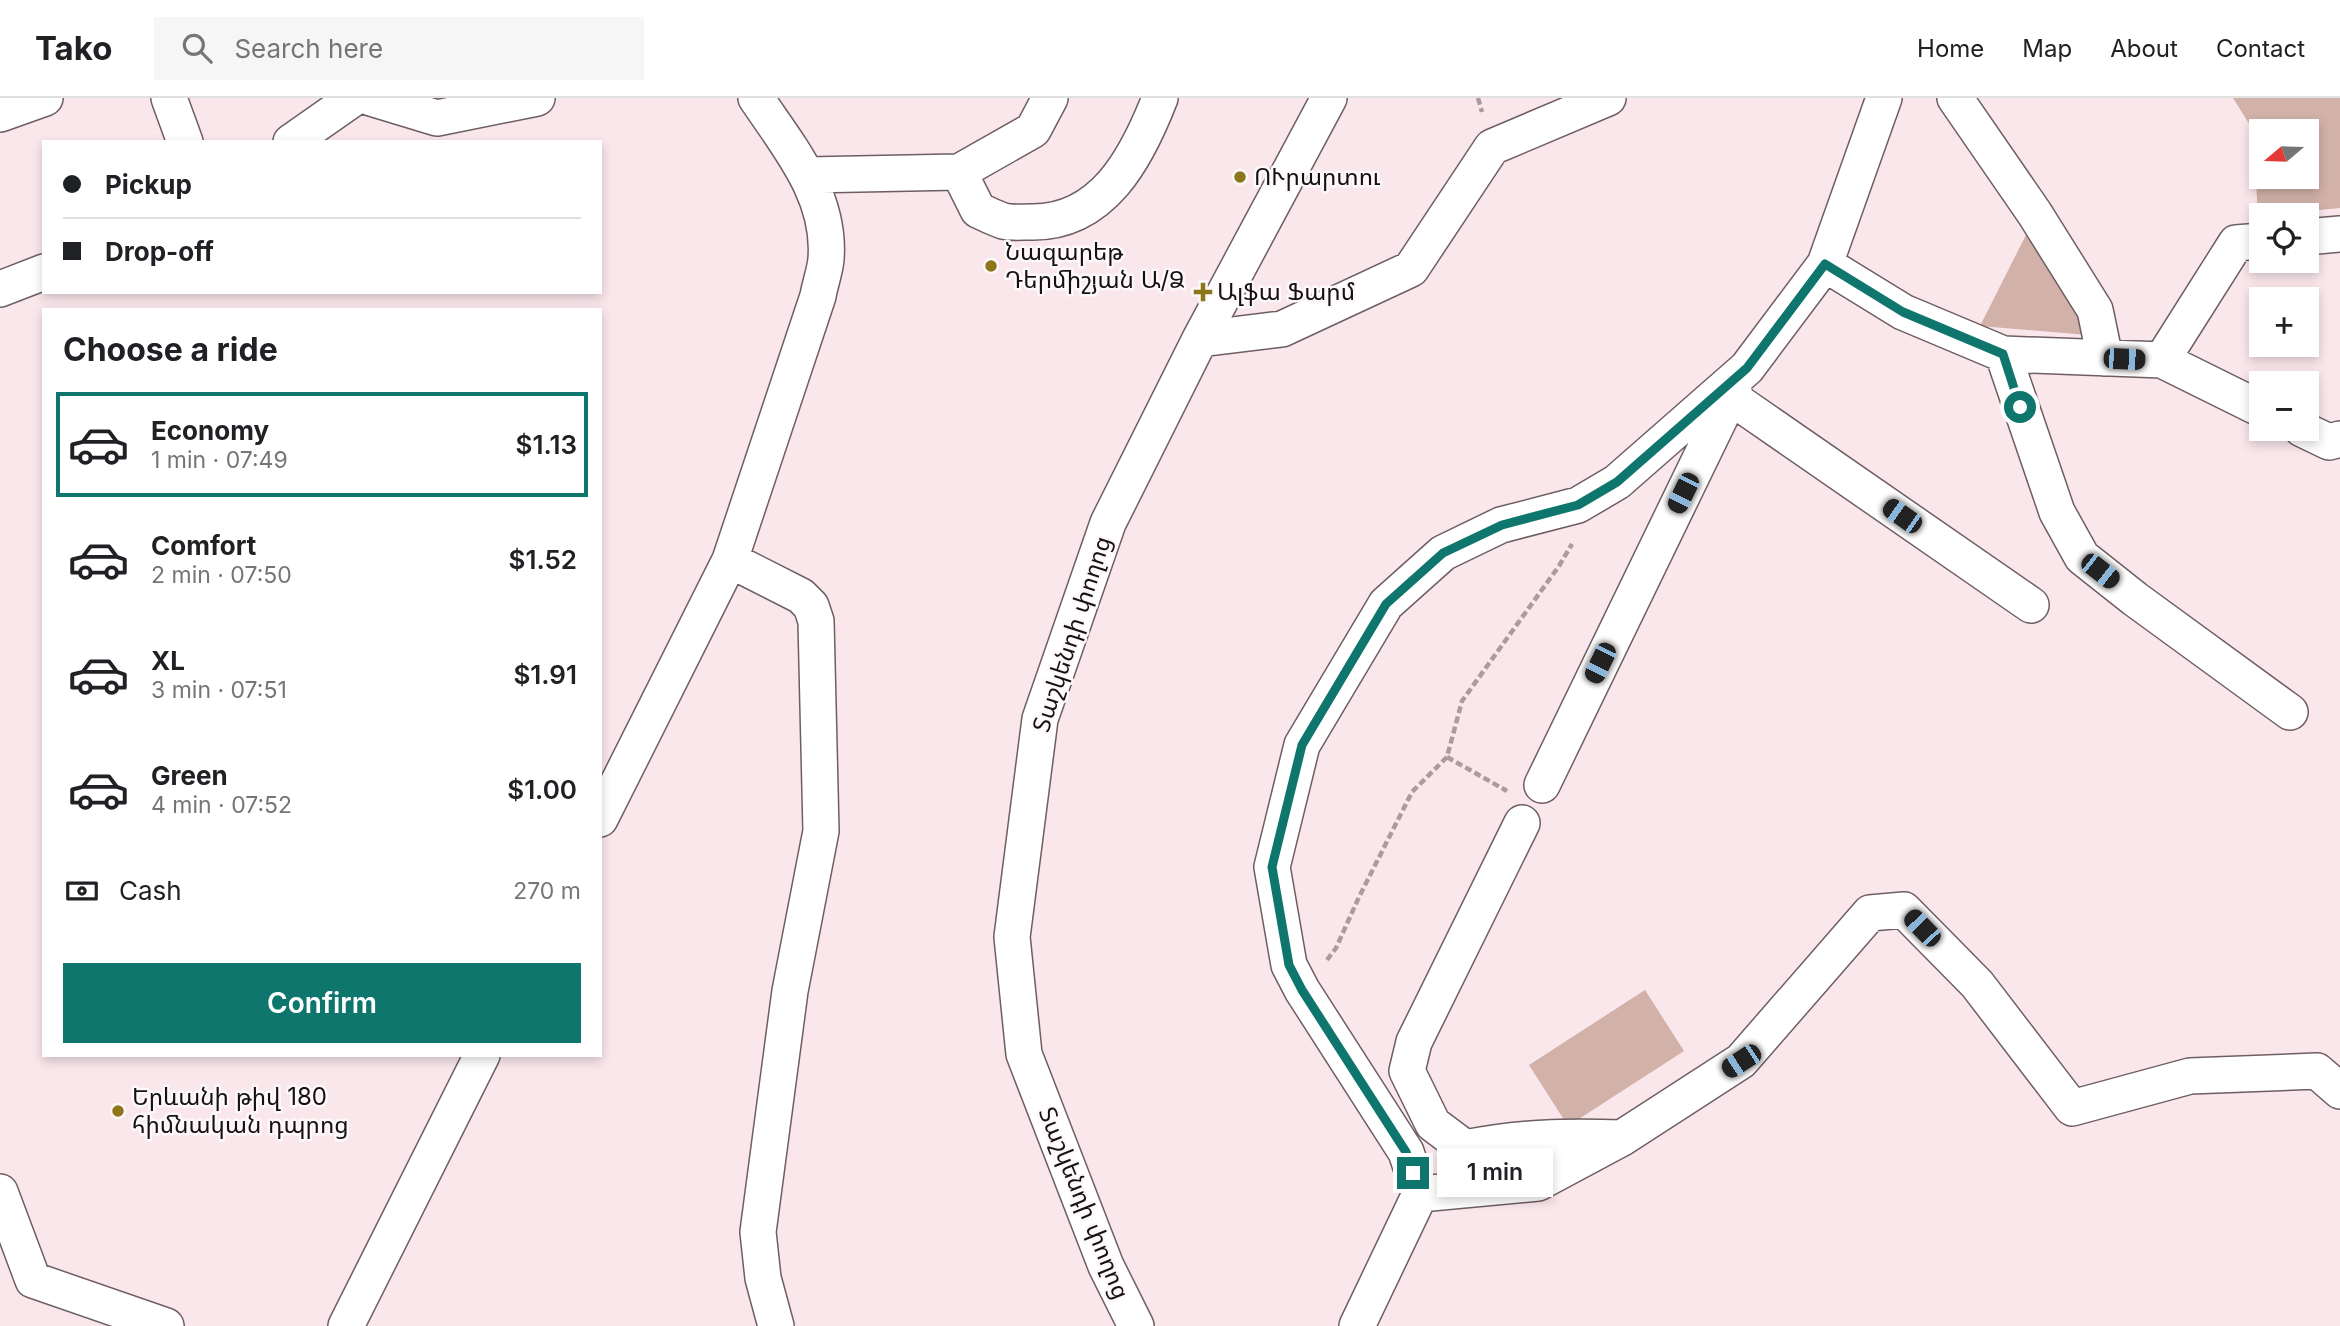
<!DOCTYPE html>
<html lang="en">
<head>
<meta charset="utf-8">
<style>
	:root { --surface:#fff; --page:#f6f6f6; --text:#202124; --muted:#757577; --line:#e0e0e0; --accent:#0f766e }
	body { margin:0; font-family:Inter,"Noto Sans Armenian",sans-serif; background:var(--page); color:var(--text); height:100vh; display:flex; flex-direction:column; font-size:26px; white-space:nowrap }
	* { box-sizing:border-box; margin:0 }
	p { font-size:23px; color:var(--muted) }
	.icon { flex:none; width:38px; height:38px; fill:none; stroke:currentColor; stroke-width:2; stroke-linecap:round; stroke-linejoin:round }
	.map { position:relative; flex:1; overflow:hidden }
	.panel { position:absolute; left:42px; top:210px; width:560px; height:749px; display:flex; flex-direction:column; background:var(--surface); border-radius:0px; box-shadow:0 4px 10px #0003 }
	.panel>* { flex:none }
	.banner { position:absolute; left:42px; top:42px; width:560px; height:154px; border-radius:0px; box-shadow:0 4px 10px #0003; display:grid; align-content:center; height:154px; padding:0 21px; background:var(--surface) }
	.needle { width:46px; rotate:251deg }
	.controls { position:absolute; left:2249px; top:21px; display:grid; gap:14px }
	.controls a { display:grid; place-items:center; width:70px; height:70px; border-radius:0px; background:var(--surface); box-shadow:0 4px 10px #0003; font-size:35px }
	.end { position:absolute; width:32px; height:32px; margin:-16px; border:9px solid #0f766e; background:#fff; box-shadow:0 0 0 4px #fff }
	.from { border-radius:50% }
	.bubble { position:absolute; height:49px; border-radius:0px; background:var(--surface); box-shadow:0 4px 10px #0003; font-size:23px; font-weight:600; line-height:49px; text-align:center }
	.car { position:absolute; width:21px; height:42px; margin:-21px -10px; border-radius:9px; box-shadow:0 0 5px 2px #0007; background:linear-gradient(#222 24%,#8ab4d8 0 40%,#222 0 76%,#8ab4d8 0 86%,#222 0) }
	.banner b { display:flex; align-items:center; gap:24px; height:66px; font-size:26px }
	.banner b+b { border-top:2px solid var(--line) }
	.banner i { width:18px; height:18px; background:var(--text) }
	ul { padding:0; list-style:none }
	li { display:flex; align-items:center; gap:21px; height:105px; margin:0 14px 10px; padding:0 7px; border:4px solid transparent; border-radius:0px }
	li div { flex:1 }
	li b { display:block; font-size:26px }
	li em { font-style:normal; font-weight:600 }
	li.active { border-color:var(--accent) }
	li>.icon { width:63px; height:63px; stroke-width:1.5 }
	h2 { padding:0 21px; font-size:32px; line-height:84px }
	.pay { display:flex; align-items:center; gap:18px; height:77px; padding:0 21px; font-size:26px }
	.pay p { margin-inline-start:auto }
	.primary-button { display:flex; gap:14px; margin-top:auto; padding:14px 21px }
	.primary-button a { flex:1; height:80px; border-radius:0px; background:var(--accent); color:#fff; font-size:28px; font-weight:600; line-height:80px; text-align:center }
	header { display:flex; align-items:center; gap:42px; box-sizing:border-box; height:98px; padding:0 35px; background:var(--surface); border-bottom:2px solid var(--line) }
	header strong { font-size:33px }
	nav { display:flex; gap:38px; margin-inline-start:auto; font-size:24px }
	.search { width:490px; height:63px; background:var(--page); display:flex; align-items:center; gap:18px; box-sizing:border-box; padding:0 24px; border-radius:0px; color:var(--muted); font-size:26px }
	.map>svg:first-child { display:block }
	.green { fill:#d1b1a8; fill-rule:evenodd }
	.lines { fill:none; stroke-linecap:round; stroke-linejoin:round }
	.minor-casing { stroke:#6e5e62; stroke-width:38 }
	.path { stroke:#a99b9e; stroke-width:4.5; stroke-dasharray:7 3.5; stroke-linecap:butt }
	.minor { stroke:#fff; stroke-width:35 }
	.route { stroke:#0f766e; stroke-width:9 }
	.poi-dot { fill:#8d7519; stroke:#fdf9fa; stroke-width:2.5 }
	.labels { text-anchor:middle; stroke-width:5; stroke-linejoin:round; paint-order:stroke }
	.poi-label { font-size:24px; fill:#161012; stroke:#fdf9fa; text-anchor:start }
	.street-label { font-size:24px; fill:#161012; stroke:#fdf9fa }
</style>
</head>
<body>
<header>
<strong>Tako</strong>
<div class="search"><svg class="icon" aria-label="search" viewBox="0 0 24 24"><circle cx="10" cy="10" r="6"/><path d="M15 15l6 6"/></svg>Search here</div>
<nav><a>Home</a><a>Map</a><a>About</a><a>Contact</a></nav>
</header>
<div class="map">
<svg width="2340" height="1228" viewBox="0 0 2340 1228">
	<rect width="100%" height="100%" fill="#fae7ec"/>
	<path class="green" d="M2233 0H2340V110L2258 118 2253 32ZM2261 33H2306V79H2261Z
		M2032 125 2095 224 2087 237 1980 228Z
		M1645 892 1684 953 1568 1028 1529 967Z"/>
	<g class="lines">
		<defs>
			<path id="minor" d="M169 0 185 44
				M371 0 437 20 537 0
				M1955 0 2035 116 2095 212 2105 260
				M0 16 45 0
				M291 44 354 0
				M959 74 978 112C986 116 995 120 1003 123 1011 125 1021 124 1030 124 1103 126 1137 59 1160 0
				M808 77 959 74 1033 32 1050 0
				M2306 139 2340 136
				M1825 166 1903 214 2003 256 2162 262 2236 145 2261 143
				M0 191 44 174
				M1200 241 1282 231 1411 171 1492 49 1608 0
				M2003 256 2057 414 2082 459 2135 501 2290 614
				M2162 262 2261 311
				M1729 298 2031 507
				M2302 331 2329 344 2340 341
				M730 462 801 498 811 508 816 523 821 733 790 893 758 1134 763 1180 776 1228
				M1542 687 1734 291
				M600 721 730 462 818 198C820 186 825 173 826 161 831 98 789 49 756 0
				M1522 725 1414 944 1407 973 1433 1026 1465 1050C1520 1039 1566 1038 1622 1040
				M0 1094 33 1182 166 1228
				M1420 1096 1538 1085 1622 1040 1741 963 1870 815 1904 812 1977 886 2072 1010 2190 978 2317 973 2340 993
				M346 1228 482 957
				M1136 1228 1106 1168 1024 956 1012 839 1040 621 1108 425 1200 241 1329 0
				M1357 1228 1420 1096 1406 1054 1302 892 1289 867 1272 769 1302 647 1386 506 1443 455 1501 427 1578 407 1617 384 1747 270 1825 166 1884 0"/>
		</defs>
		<use href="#minor" class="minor-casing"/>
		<path class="path" d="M1478 0 1482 14
			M1447 659 1507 693
			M1327 862 1336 850 1359 799 1412 694 1447 659 1462 603 1559 468 1572 446"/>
		<use href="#minor" class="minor"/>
	</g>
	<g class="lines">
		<path class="route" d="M1413 1075 1406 1054 1302 892 1289 867 1272 769 1302 647 1386 506 1443 455 1502 427 1578 407 1617 384 1747 270 1825 166 1903 214 2003 256 2020 309"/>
	</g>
	<g class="poi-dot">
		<circle cx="1240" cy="79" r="7"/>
		<circle cx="991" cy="168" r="7"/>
		<path d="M1199.5 183.5h7v7h7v7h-7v7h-7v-7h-7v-7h7z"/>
		<circle cx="118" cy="1013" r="7"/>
	</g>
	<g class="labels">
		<g class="poi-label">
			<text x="1254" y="87">ՈՒրարտու</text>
			<text x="1005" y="162">Նազարեթ<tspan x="1005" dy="28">Դերմիշյան Ա/Ձ</tspan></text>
			<text x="1217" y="202">Ալֆա Ֆարմ</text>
			<text x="132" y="1007">Երևանի թիվ 180<tspan x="132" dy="28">հիմնական դպրոց</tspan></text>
		</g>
		<g class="street-label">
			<text transform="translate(1072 536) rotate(-72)" y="8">Տաշկենդի փողոց</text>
			<text transform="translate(1084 1105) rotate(68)" y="8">Տաշկենդի փողոց</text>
		</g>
	</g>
</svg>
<div class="controls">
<a><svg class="needle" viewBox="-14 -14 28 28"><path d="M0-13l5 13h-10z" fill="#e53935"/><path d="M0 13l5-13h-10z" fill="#757577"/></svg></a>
<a><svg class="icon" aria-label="locate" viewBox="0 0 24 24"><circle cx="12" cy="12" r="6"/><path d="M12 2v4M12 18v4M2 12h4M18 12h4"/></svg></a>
<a>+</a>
<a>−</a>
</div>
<i class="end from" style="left:2020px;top:309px"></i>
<i class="end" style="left:1413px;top:1075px"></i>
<div class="bubble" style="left:1437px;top:1050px;width:116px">1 min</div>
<i class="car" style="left:2124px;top:261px;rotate:92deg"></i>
<i class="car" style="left:1683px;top:395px;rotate:206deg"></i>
<i class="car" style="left:1902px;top:418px;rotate:305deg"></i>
<i class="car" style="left:2100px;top:473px;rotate:128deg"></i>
<i class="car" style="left:1600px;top:565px;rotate:206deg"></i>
<i class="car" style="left:1922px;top:830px;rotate:316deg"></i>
<i class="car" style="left:1741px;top:963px;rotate:237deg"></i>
<div class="banner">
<b><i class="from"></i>Pickup</b>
<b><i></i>Drop-off</b>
</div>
<section class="panel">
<h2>Choose a ride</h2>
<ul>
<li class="active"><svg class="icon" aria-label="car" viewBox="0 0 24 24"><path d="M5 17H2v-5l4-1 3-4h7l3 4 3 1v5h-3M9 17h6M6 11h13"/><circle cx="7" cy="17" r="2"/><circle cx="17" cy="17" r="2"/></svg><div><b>Economy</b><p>1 min · 07:49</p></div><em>$1.13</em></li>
<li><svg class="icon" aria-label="car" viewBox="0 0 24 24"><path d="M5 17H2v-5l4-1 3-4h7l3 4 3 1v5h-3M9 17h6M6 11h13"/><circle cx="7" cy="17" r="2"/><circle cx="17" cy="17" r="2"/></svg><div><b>Comfort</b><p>2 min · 07:50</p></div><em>$1.52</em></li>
<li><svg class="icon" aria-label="car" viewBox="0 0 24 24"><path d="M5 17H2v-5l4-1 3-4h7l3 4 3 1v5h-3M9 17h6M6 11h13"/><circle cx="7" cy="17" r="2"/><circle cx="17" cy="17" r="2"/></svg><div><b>XL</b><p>3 min · 07:51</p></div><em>$1.91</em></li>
<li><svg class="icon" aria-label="car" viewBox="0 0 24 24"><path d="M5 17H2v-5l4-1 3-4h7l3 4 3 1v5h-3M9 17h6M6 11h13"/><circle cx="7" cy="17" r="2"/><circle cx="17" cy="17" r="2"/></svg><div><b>Green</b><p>4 min · 07:52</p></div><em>$1.00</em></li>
</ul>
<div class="pay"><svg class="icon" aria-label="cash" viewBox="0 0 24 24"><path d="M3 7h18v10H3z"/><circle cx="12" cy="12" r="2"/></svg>Cash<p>270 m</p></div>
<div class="primary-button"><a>Confirm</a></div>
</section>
</div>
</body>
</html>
